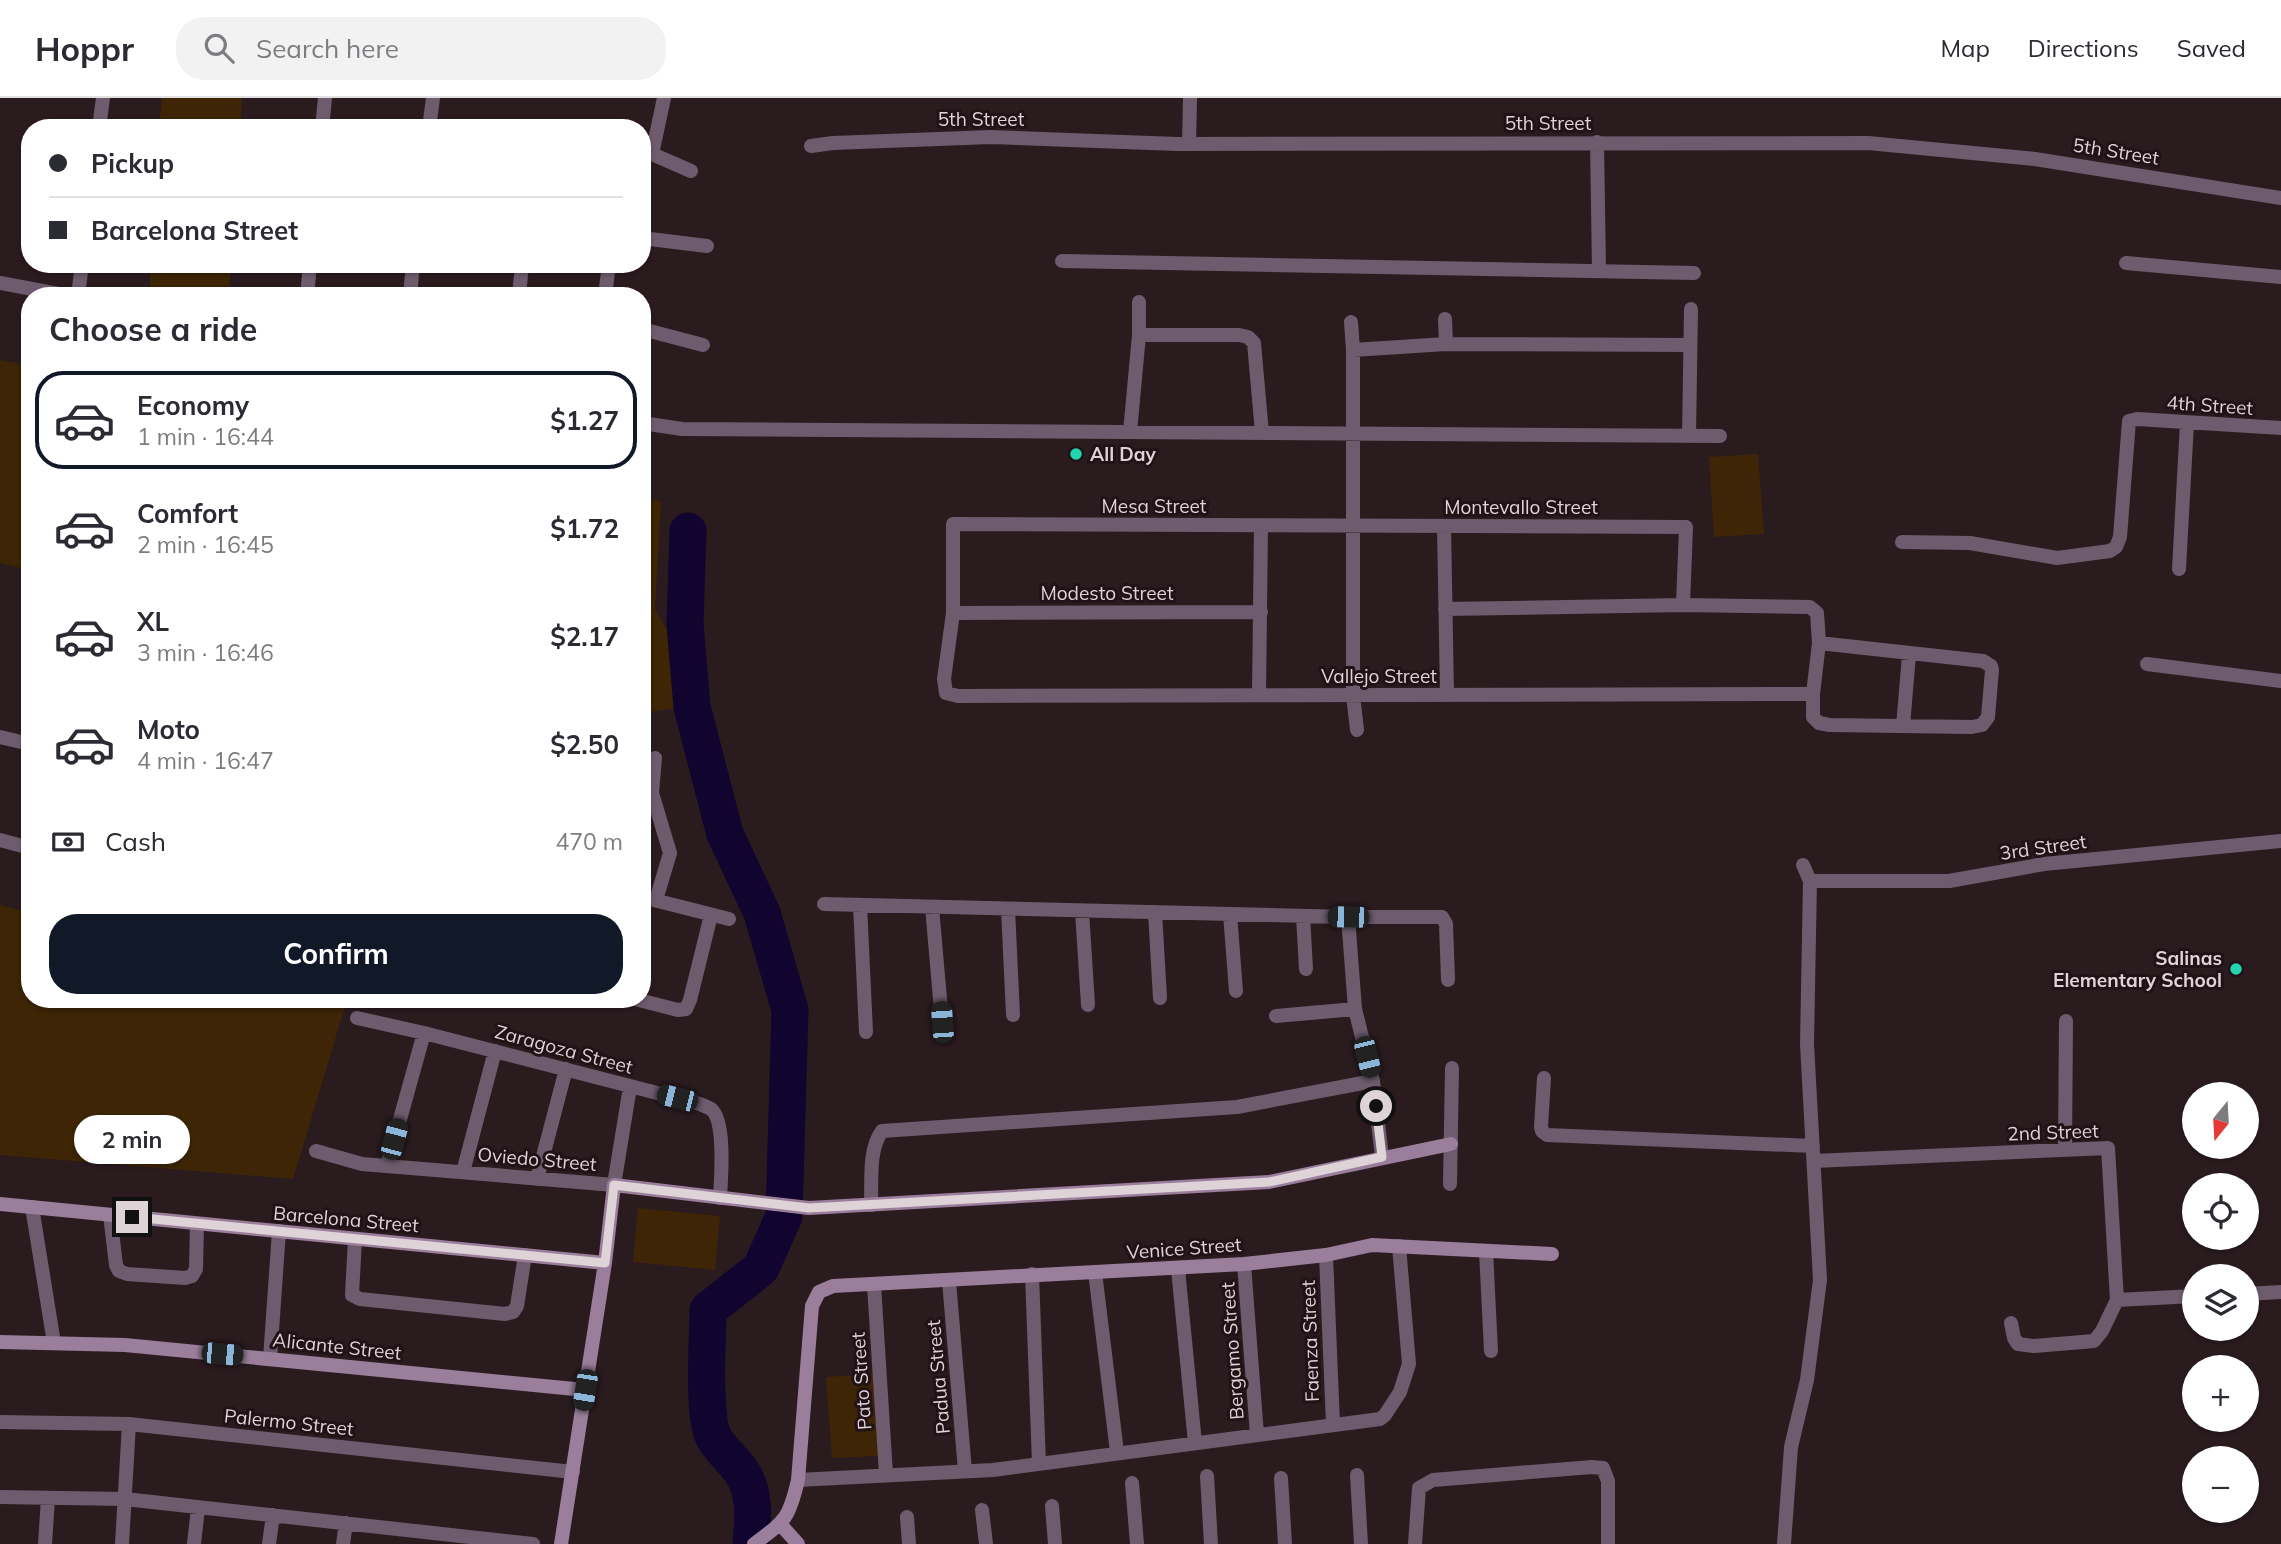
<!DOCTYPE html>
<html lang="en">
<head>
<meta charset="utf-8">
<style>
	:root { --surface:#fff; --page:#f2f2f3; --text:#2b2b33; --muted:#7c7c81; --line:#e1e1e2; --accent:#111827 }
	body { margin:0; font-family:Mulish,sans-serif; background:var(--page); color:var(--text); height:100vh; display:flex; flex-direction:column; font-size:26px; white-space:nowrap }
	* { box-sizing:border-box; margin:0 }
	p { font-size:23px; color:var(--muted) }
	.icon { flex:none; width:38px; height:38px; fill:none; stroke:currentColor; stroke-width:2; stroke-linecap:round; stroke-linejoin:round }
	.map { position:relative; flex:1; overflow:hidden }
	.drawer { position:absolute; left:21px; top:189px; width:630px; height:721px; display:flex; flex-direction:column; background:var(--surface); border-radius:28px; box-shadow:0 2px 5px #0004 }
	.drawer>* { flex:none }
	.top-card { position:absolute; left:21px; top:21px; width:630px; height:154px; border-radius:28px; box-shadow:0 2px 5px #0004; display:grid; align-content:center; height:154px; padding:0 28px; background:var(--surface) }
	.needle { width:46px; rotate:198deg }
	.controls { position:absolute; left:2182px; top:984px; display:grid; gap:14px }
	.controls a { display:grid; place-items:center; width:77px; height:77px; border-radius:50%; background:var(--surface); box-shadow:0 2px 5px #0004; font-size:35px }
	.end { position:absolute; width:32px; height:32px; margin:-16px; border:9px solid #ded3d6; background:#111; box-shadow:0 0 0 4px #111 }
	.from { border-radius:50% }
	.bubble { position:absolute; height:49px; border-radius:24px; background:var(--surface); box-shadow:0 2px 5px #0004; font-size:23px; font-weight:700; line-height:49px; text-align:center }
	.car { position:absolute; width:21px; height:42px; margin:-21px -10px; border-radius:9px; box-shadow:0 0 5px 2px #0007; background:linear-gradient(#222 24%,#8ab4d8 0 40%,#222 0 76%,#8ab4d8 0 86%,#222 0) }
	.top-card b { display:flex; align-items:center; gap:24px; height:66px; font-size:26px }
	.top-card b+b { border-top:2px solid var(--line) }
	.top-card i { width:18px; height:18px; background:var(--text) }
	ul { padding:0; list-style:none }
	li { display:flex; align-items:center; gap:21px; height:98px; margin:0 14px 10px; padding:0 14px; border:4px solid transparent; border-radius:28px }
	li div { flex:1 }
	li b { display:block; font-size:26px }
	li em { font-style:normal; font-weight:700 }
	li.active { border-color:var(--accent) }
	li>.icon { width:63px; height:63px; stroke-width:1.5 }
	h2 { padding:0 28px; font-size:32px; line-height:84px }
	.pay { display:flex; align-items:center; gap:18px; height:77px; padding:0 28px; font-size:26px }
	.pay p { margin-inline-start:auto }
	.cta { display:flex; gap:14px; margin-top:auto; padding:14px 28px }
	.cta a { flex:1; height:80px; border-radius:28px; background:var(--accent); color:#fff; font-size:28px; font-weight:700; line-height:80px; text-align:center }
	header { display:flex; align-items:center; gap:42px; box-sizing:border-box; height:98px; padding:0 35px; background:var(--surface); border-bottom:2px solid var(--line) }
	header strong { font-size:33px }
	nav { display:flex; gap:38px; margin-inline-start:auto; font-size:24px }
	.search { width:490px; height:63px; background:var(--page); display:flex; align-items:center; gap:18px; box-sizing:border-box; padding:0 24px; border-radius:28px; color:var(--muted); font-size:26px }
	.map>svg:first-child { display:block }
	.green { fill:#3d2506 }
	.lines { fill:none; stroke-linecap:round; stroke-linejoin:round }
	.river { stroke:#11042e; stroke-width:37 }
	.street { stroke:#6e5c6e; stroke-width:14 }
	.secondary { stroke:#9a7e9b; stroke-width:14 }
	.route { stroke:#ded3d6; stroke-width:9 }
	.poi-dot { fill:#22d5af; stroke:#201216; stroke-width:2.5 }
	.labels { text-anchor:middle; stroke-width:6; stroke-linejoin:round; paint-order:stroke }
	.street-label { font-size:19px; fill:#ded3d6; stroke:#201216 }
	.poi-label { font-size:19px; font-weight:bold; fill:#ded3d6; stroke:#201216; text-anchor:start }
</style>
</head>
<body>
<header>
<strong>Hoppr</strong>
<div class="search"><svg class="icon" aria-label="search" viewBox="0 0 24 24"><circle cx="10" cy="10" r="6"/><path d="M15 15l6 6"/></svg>Search here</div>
<nav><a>Map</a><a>Directions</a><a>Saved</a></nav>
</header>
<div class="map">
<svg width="2281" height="1446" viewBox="0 0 2281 1446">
	<rect width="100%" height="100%" fill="#2a1b1f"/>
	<path class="green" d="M162 0H242L240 30H159Z
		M150 166H231L229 198H150Z
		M0 262 30 267V472L0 465Z
		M1758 356 1764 436 1714 439 1709 359Z
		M642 401 661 403 655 512 680 554 704 563 706 635 694 632 683 609 642 615Z
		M0 807 30 815V901L347 902 293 1081 0 1057Z
		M638 1110 720 1118 715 1172 633 1164Z
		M873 1276 878 1358 832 1360 826 1279Z"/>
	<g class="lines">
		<path class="river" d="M688 433 685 526 692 609 725 736 762 815 790 912 784 1118 761 1170 708 1212C708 1241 702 1317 714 1340 721 1352 733 1362 741 1373 756 1394 753 1422 751 1446"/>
		<path class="street" d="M99 30 103 0
			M322 30 325 0
			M429 30 433 0
			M1597 44 1599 173
			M1189 46 1190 0
			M811 48 833 45 991 39 1177 46 1868 45 2035 61 2281 100
			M642 54 652 56 691 73
			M652 56 664 0
			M642 140 707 148
			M1062 163 1694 175
			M2126 165 2281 179
			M0 185 69 198
			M78 198 82 166
			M307 198 310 166
			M410 198 413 166
			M519 198 522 166
			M605 198 609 166
			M1445 221 1446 246 1690 247
			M1351 224 1353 252V597L1357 632
			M642 231 703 247
			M1139 237H1239L1248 239 1254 245 1262 335
			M1353 252 1446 246
			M642 325 682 331 1720 338
			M1130 334 1139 237V204
			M1689 337 1691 211
			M1444 428 1447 596
			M1902 444 1970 445 2057 460 2110 453 2116 449 2120 439 2129 323 2137 321 2281 330
			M2179 471 2187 325
			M1683 507 1686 429 953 426V515L944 581 946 595 958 598 1813 596
			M1445 511 1683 507 1810 509 1817 515 1819 545 1813 596V619L1819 625 1830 627 1972 629 1982 627 1988 619 1992 572 1991 568 1983 563 1819 545
			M953 515 1261 514
			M2147 566 2281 583
			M1259 597 1261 427
			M1903 628 1909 557
			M0 639 30 646
			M655 660 652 695 670 755 656 802
			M0 742 30 750
			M1810 783H1949L2044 766 2281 743
			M642 799 729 821
			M824 806 1348 819 1355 911 1373 983 1382 1059
			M860 807 866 934
			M932 809 942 924
			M1008 811 1013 917
			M1082 813 1088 907
			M1155 814 1160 900
			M1230 816 1236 893
			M1303 818 1306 871
			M1348 819H1442L1446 826 1448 882
			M635 901 678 912 686 911 690 902 711 817
			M1276 918 1355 911
			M357 920 424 935 700 1006C704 1008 708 1009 711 1011 726 1023 721 1081 720 1100
			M1544 980 1541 1029 1542 1033 1547 1037 1813 1048
			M2065 1052 2066 923
			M316 1053 362 1066 614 1087 630 989
			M1814 1063 2108 1050 2117 1202 2194 1198
			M387 1068 424 935
			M463 1074 495 953
			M537 1081 566 971
			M1450 1086 1452 970
			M871 1107C872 1084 868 1052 882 1033L1237 1009 1373 983
			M32 1109 54 1245
			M110 1117 116 1167 119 1173 127 1176 185 1180 192 1178 196 1171 197 1127
			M355 1141 352 1197 360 1201 505 1216 513 1214 517 1208 525 1157
			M1486 1153 1491 1253
			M1326 1157 1333 1326
			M1244 1166 1257 1337
			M1178 1171 1195 1345
			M1095 1174 1117 1354
			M1032 1176 1039 1366
			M949 1183 965 1373
			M874 1187 886 1376
			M2247 1196 2281 1194
			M2011 1225 2014 1240 2018 1246 2034 1248 2094 1243 2102 1233 2117 1202
			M270 1261 279 1133
			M0 1324 129 1326 573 1374
			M1357 1377 1361 1446
			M1207 1378 1211 1446
			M1281 1380 1285 1446
			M798 1382 993 1372 1380 1321 1385 1317 1400 1294 1409 1266 1399 1148
			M1132 1385 1137 1446
			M0 1399 125 1401 533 1446
			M1052 1408 1055 1446
			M982 1412 986 1446
			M907 1419 909 1446
			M45 1446 48 1400
			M122 1446 129 1326
			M194 1446 198 1410
			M269 1446 273 1417
			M343 1446 346 1425
			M1415 1446 1419 1390 1433 1382 1592 1369 1603 1370 1608 1383V1446
			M1784 1446 1791 1349 1807 1282 1820 1182 1807 946 1810 783 1803 767"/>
		<path class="secondary" d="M0 1106 605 1165
			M0 1244 125 1247 585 1292
			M781 1427 798 1446
			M561 1446 605 1165 614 1087 809 1110 1269 1084 1451 1046
			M754 1446C785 1423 789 1421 798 1382L812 1208 819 1194 833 1188 1244 1166 1326 1157 1372 1147 1552 1156"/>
	</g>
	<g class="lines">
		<path class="route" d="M132 1119 605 1165 614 1087 809 1110 1269 1084 1382 1059 1376 1008"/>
	</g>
	<g class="poi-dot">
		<circle cx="1076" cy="356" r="7"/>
		<circle cx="2236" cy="871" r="7"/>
	</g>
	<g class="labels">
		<g class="street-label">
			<text x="981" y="28">5th Street</text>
			<text x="1548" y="32">5th Street</text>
			<text transform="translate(2116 53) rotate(9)" y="7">5th Street</text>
			<text transform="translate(2210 307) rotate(4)" y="7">4th Street</text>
			<text x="1154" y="415">Mesa Street</text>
			<text x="1521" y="416">Montevallo Street</text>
			<text x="1107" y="502">Modesto Street</text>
			<text x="1379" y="585">Vallejo Street</text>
			<text transform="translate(2043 749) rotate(-8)" y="7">3rd Street</text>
			<text transform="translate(564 951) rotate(15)" y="7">Zaragoza Street</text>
			<text transform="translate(2053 1034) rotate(-2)" y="7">2nd Street</text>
			<text transform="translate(537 1061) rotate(5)" y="7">Oviedo Street</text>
			<text transform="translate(346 1121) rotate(5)" y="7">Barcelona Street</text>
			<text transform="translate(1184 1150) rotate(-4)" y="7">Venice Street</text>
			<text transform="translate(1310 1243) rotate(-92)" y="7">Faenza Street</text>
			<text transform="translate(337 1248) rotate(6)" y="7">Alicante Street</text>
			<text transform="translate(1232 1253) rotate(-94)" y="7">Bergamo Street</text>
			<text transform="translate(938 1279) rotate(-95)" y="7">Padua Street</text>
			<text transform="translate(861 1283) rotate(-94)" y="7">Pato Street</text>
			<text transform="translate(289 1324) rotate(6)" y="7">Palermo Street</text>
		</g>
		<g class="poi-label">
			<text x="1090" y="363">All Day</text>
			<text x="2222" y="867" text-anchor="end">Salinas<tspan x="2222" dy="22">Elementary School</tspan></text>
		</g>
	</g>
</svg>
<div class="controls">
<a><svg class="needle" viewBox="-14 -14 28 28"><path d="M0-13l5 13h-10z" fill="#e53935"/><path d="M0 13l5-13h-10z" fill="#7c7c81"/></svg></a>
<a><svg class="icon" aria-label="locate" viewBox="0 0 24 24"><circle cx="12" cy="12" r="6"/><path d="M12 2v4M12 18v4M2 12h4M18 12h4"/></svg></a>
<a><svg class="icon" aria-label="layers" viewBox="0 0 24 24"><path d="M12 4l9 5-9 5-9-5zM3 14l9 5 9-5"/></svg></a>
<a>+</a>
<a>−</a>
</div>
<i class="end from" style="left:1376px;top:1008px"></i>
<i class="end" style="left:132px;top:1119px"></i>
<div class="bubble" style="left:74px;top:1017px;width:116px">2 min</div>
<i class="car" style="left:1348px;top:819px;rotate:271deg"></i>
<i class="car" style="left:942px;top:924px;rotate:356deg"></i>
<i class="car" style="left:1367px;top:959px;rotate:166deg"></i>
<i class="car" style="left:677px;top:1000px;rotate:284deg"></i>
<i class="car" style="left:394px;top:1041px;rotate:15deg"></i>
<i class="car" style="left:222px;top:1256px;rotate:95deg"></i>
<i class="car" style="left:585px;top:1292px;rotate:189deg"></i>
<div class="top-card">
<b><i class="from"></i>Pickup</b>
<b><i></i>Barcelona Street</b>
</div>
<section class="drawer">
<h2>Choose a ride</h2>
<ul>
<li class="active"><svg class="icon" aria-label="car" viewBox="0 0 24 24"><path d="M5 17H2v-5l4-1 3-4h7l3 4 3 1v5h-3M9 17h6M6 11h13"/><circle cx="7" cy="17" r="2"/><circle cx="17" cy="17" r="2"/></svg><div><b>Economy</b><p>1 min · 16:44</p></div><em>$1.27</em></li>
<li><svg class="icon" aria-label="car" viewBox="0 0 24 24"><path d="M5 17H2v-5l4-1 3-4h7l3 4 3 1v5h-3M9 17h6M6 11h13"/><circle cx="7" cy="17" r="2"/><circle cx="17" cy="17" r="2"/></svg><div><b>Comfort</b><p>2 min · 16:45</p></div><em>$1.72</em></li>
<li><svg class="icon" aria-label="car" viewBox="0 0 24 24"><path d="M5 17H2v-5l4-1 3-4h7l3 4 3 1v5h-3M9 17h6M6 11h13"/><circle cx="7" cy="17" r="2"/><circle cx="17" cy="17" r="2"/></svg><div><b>XL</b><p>3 min · 16:46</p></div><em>$2.17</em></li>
<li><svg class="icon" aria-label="car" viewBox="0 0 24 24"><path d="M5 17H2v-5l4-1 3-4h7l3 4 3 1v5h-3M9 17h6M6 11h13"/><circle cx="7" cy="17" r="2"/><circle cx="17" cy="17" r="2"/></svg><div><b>Moto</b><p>4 min · 16:47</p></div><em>$2.50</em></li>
</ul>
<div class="pay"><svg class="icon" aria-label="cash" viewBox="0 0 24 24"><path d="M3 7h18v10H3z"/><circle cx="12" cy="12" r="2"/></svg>Cash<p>470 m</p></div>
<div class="cta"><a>Confirm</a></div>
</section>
</div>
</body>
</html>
